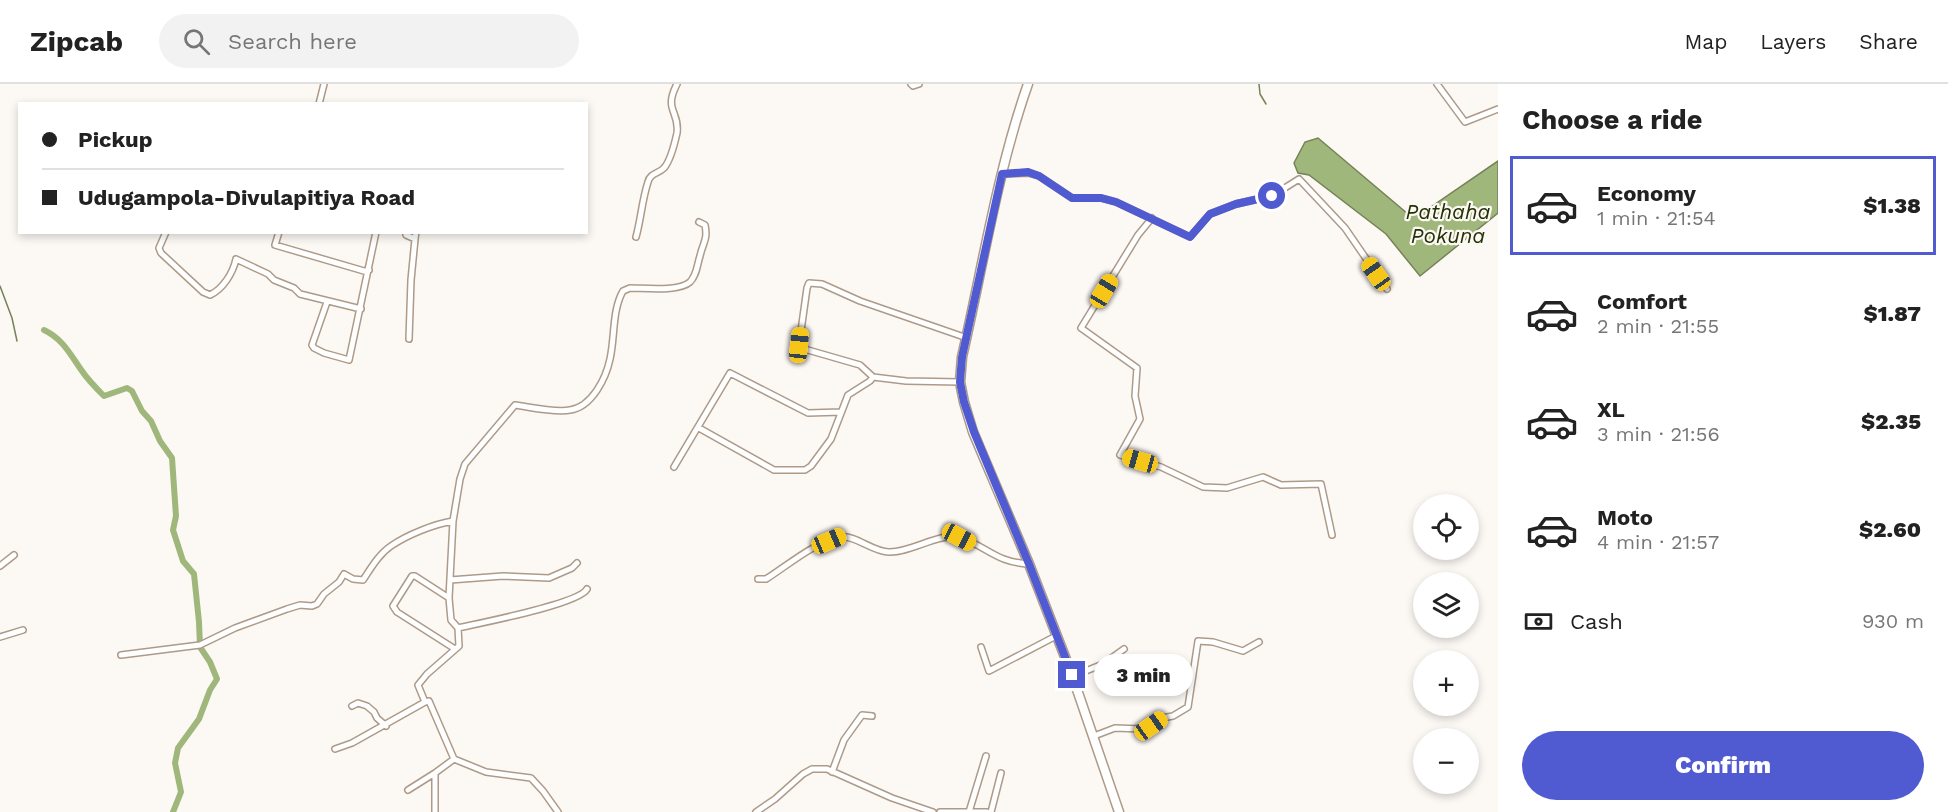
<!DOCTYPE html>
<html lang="en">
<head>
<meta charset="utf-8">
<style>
	:root { --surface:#fff; --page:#f2f2f2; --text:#222; --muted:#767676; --line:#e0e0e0; --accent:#505bd1 }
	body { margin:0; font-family:"Work Sans",sans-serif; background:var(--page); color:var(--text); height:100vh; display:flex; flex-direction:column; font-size:22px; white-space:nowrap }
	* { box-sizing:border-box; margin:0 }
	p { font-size:20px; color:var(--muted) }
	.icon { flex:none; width:33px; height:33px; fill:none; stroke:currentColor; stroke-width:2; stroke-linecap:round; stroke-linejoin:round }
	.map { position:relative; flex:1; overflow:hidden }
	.sheet { display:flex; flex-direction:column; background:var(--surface); width:450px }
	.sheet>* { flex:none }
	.hud { position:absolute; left:18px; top:18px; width:570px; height:132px; border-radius:0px; box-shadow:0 3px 9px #0003; display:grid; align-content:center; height:132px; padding:0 24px; background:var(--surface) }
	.tools { position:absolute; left:1413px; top:410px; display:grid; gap:12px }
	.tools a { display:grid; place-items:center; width:66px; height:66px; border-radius:50%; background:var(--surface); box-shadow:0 3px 9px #0003; font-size:30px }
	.end { position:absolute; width:27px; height:27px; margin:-14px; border:8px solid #505bd1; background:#fff; box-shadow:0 0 0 3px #fff }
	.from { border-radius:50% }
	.bubble { position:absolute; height:42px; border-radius:21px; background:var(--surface); box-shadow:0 3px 9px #0003; font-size:20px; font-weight:800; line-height:42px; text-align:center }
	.car { position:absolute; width:18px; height:36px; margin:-18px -9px; border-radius:8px; box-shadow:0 0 4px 2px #0007; background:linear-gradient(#f5c518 24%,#345 0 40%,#f5c518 0 76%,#345 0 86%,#f5c518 0) }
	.hud b { display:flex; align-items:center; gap:21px; height:57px; font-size:22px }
	.hud b+b { border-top:2px solid var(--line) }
	.hud i { width:15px; height:15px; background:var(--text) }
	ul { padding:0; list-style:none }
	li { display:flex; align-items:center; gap:18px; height:99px; margin:0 12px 9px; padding:0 12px; border:3px solid transparent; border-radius:0px }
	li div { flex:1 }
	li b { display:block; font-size:22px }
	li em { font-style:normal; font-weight:800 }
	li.selected { border-color:var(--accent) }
	li>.icon { width:54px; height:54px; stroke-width:1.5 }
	h2 { padding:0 24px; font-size:27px; line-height:72px }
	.pay { display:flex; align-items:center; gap:15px; height:66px; padding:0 24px; font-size:22px }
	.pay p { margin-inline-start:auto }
	.action { display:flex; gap:12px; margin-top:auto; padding:12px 24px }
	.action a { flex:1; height:69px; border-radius:36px; background:var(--accent); color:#fff; font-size:24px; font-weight:800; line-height:69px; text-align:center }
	header { display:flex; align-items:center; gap:36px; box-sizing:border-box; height:84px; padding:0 30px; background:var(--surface); border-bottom:2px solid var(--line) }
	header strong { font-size:28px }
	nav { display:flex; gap:33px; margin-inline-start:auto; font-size:21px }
	.search { width:420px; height:54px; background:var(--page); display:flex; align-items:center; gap:15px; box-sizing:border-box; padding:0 21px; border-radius:33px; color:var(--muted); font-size:22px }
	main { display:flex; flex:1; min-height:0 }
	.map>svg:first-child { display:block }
	.water { fill:#a0b77c; stroke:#758358; stroke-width:1.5 }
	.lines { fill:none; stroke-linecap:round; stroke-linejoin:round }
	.stream { stroke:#758358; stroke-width:1.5 }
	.canal { stroke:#a0b77c; stroke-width:6 }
	.street-casing { stroke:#ae9a88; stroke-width:8 }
	.primary-casing { stroke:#ae9a88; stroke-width:11 }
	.street { stroke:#fff; stroke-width:5 }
	.primary { stroke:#fff; stroke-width:8 }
	.route { stroke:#505bd1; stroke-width:8 }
	.labels { text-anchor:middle; stroke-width:4.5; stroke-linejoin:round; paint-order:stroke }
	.water-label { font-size:21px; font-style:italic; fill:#233104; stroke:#fcf8f4 }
</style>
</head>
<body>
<header>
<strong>Zipcab</strong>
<div class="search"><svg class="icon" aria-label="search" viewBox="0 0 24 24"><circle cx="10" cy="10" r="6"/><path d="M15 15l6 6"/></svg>Search here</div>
<nav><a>Map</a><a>Layers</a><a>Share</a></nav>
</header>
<main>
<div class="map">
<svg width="1498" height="728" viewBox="0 0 1498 728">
	<rect width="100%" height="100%" fill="#fcf8f4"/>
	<path class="water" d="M1318 54 1408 130 1422 129 1498 77V129L1420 192 1386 150 1309 91 1298 89 1294 79 1305 58Z"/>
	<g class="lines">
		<path class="stream" d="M1259 0 1260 10 1266 20
			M0 202 12 234 17 257"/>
		<path class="canal" d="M44 246C63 255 70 270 82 287 88 296 96 304 104 312L127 304 132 307 142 327 151 337 160 357 172 374 176 432 173 446 183 477 194 490 199 538 200 563 210 578 217 595 210 606 199 635 178 664 175 679 181 708 173 728"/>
		<defs>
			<path id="street" d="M911 0 913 2 919 0
				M1437 0 1465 38 1498 25
				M319 20 324 0
				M1002 90 1028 89 1039 92 1072 114H1101L1116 118 1190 153 1210 130 1236 120 1272 112 1299 95 1345 144 1387 205
				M1152 134 1138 151 1081 244 1137 284 1135 312 1140 335 1120 371 1161 383 1203 403 1227 404 1263 393 1281 401 1321 400 1332 451
				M166 148 159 164 161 169 203 208 210 211C223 205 233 189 236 175L268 190 274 196 294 204 300 210 361 225
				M279 148 275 161 364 187 369 186
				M406 148V151L415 155 416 148
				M636 153C641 135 642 116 648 98 650 89 658 90 664 84 671 76 675 58 677 49 680 27 663 27 677 0
				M327 218 312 261 314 264 324 269 349 276 376 148
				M409 255 411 196 415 155
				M873 293 860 281 801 264 799 261 807 204 809 199 822 200 860 217 967 254
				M699 344 774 386H805L811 382 831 355 848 311 870 297 873 293 906 297 960 298
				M674 383 730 289 808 329 841 328
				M0 482 14 471
				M758 495H766C787 482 817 456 842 453 855 451 873 468 889 468 911 469 941 447 961 454 988 463 995 478 1029 480
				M450 496 503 492 549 494 572 484 577 479
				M449 514 415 492H412L393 522 397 528 455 565
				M458 544C480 539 579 520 587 505
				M0 553 23 546
				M981 563 989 587 1056 552
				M121 571 200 561 235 544 287 525 300 521 312 522 317 520 324 510 339 498 344 490 353 495 363 496C371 484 379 470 391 462 407 451 434 440 453 437
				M1072 591H1076L1103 580 1124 565
				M352 622 358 619 367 622 374 628 377 634 386 642
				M1094 652 1115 644 1142 645 1151 642 1162 634 1173 632 1188 623 1198 557 1213 558 1243 567 1259 558
				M335 665 352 659 425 618
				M454 675 486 688 531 694 543 707 558 728
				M832 688 844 656 862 631 872 632
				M408 706 435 689
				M435 728V689L454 675 429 617 425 618 418 601 427 590 459 562 458 544 451 536 449 514 453 437 460 395 465 380 515 321C530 323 555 329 570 326 592 323 606 294 610 275 615 253 612 226 623 207L630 204C644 204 679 208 690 198 697 191 697 181 700 172 703 158 708 156 705 141L699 138
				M756 728 775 715 803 690 812 685H827L892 714 933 728
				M940 728H987
				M969 728 986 672
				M991 728 1001 689"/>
			<path id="primary" d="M1028 0C997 88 983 182 962 273L960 298 964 318 973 348 1029 480 1072 591 1119 728"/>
		</defs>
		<use href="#street" class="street-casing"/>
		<use href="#primary" class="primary-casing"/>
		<use href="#street" class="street"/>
		<use href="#primary" class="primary"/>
	</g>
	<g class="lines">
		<path class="route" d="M1072 591 1029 480 974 348 964 318 960 298 962 273 1002 90 1028 88 1039 92 1072 114H1101L1116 118 1190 153 1210 130 1236 120 1272 112"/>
	</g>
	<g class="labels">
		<g class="water-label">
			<text x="1448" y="135">Pathaha<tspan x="1448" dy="24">Pokuna</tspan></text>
		</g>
	</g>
</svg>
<div class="tools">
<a><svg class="icon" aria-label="locate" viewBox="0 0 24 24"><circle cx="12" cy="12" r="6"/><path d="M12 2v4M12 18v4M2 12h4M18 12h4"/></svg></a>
<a><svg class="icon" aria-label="layers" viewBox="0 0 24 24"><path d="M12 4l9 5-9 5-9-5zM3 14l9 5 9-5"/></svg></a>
<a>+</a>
<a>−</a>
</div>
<i class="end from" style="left:1272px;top:112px"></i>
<i class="end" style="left:1072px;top:591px"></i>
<div class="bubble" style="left:1094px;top:570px;width:99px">3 min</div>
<i class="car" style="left:1376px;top:190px;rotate:325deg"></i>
<i class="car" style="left:1104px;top:207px;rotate:31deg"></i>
<i class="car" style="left:799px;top:261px;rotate:6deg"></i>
<i class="car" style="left:1140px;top:377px;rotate:286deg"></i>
<i class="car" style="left:959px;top:453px;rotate:118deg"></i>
<i class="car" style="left:829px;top:457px;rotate:67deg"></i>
<i class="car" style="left:1151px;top:642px;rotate:55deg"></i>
<div class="hud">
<b><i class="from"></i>Pickup</b>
<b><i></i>Udugampola-Divulapitiya Road</b>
</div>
</div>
<section class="sheet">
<h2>Choose a ride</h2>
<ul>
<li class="selected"><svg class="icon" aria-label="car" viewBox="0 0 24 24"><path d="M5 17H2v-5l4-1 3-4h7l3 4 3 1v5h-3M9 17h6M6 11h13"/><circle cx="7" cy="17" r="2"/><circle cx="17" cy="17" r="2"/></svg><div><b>Economy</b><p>1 min · 21:54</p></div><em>$1.38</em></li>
<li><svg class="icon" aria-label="car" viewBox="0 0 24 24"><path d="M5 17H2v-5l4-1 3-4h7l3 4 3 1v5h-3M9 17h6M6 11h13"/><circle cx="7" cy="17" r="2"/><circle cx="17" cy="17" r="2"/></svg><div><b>Comfort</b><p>2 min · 21:55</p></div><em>$1.87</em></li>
<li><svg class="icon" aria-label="car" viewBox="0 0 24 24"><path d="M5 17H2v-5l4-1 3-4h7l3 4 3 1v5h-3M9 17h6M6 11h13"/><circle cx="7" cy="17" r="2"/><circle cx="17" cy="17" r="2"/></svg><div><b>XL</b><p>3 min · 21:56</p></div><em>$2.35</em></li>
<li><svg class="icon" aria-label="car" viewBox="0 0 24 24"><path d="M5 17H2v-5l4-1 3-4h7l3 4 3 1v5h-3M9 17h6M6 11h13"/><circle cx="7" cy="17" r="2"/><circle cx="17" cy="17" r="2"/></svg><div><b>Moto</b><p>4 min · 21:57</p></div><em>$2.60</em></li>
</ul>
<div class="pay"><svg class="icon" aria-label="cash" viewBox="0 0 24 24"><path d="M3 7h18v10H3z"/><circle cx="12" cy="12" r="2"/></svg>Cash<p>930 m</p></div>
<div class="action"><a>Confirm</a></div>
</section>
</main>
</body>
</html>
